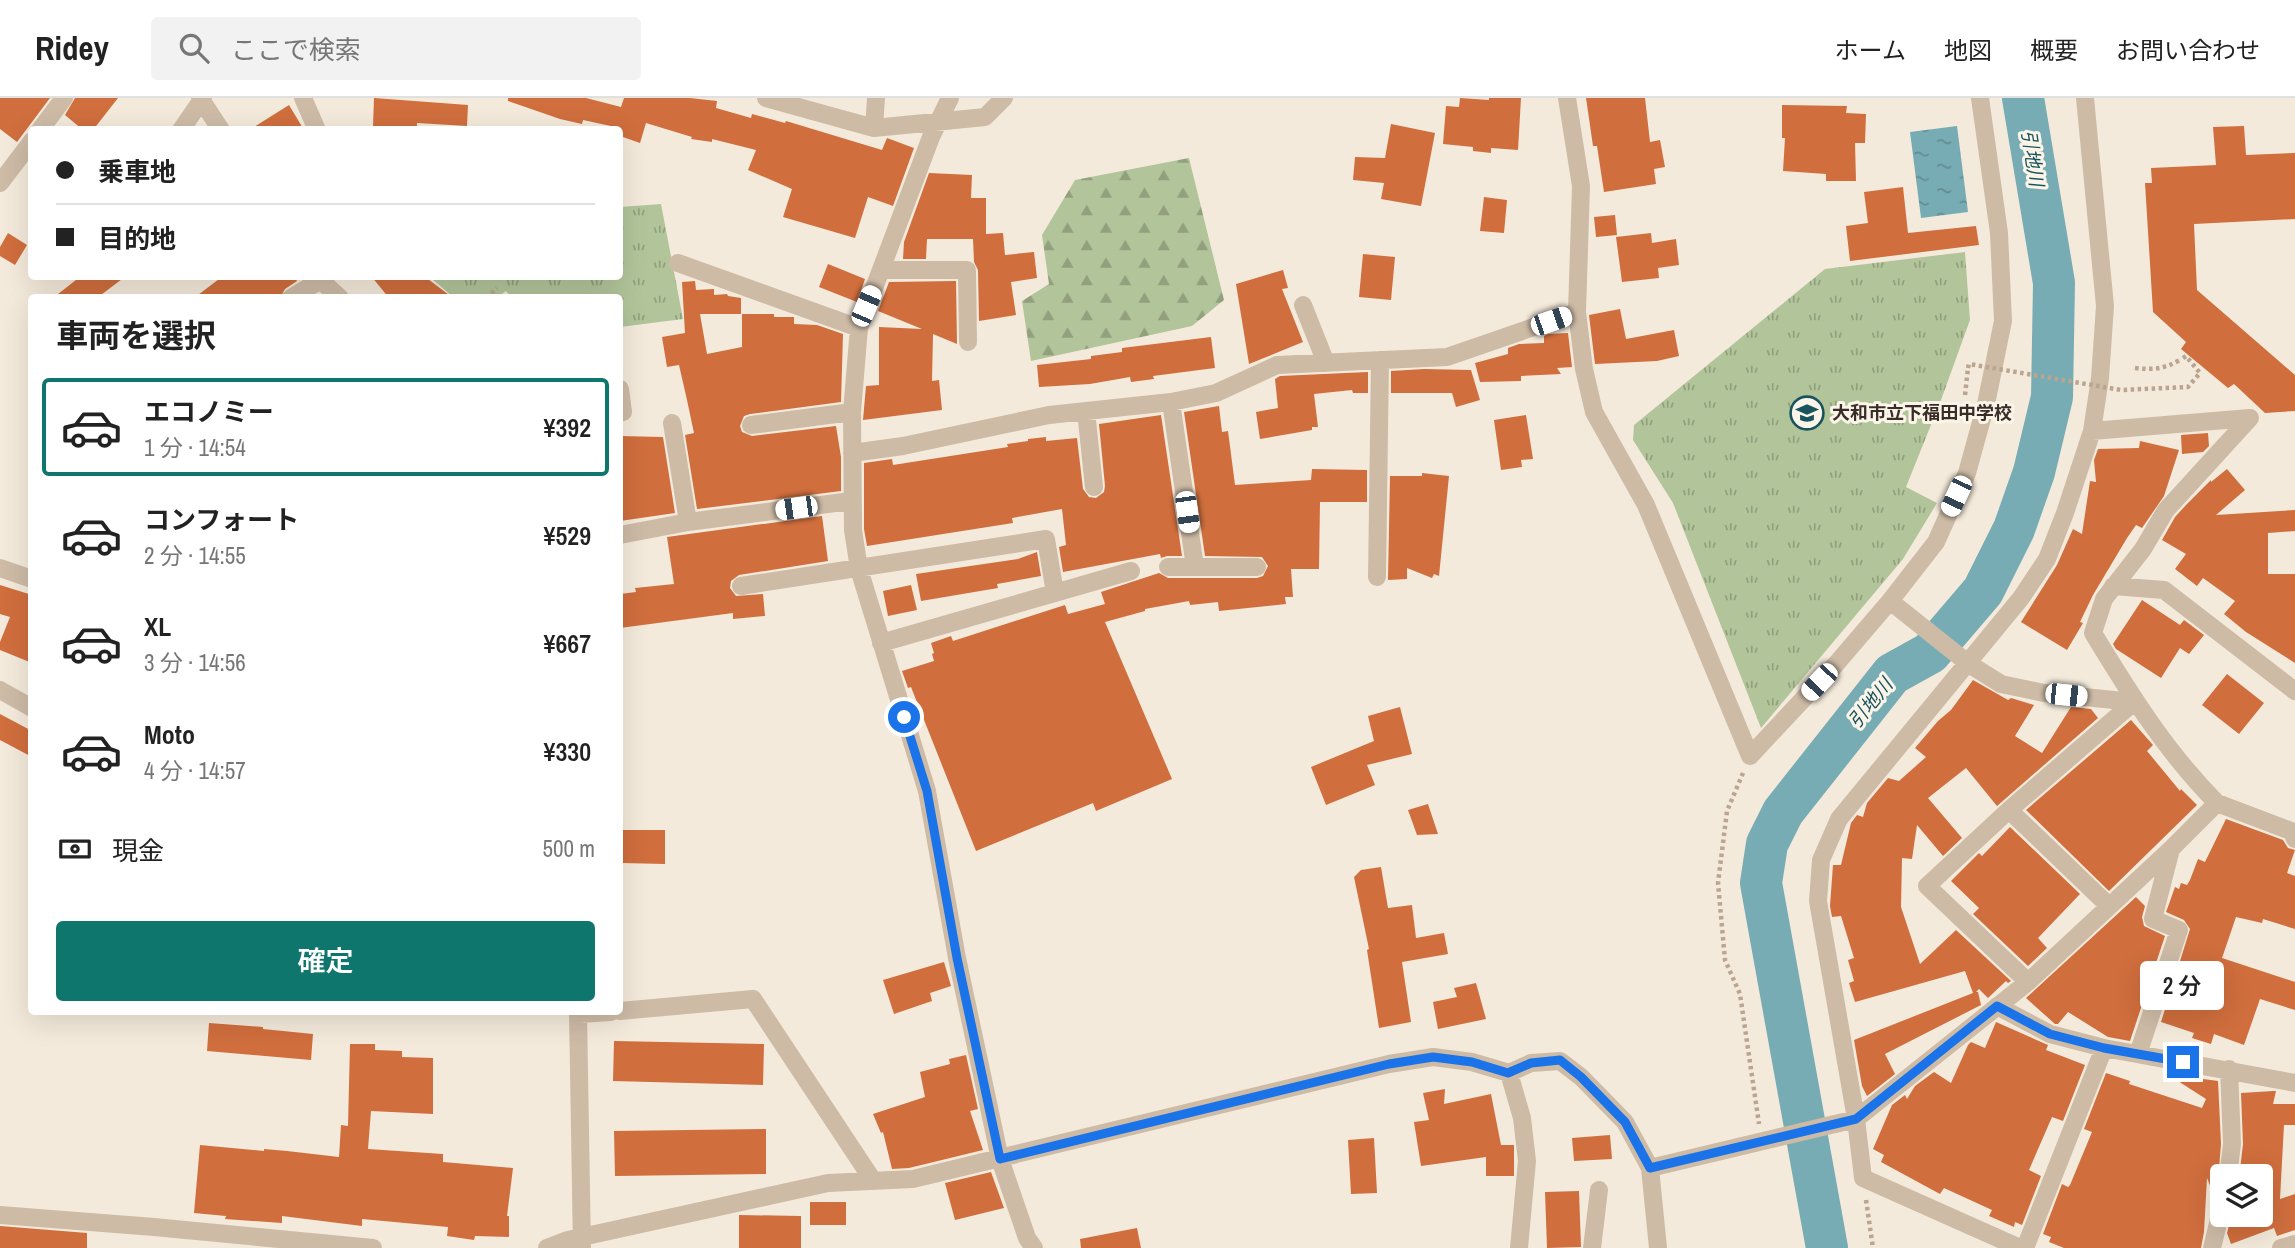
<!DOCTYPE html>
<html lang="ja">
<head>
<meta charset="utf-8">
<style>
	:root { --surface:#fff; --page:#f2f2f2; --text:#222; --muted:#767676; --line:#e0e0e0; --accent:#0f766e }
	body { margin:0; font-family:"Archivo Narrow","Noto Sans JP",sans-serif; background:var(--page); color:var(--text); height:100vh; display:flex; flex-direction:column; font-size:26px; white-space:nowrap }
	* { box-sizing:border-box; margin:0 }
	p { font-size:23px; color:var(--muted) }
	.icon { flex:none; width:38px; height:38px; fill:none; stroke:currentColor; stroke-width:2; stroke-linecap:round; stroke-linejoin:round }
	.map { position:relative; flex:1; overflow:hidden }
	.details { position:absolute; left:28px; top:196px; width:595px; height:721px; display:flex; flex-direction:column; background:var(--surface); border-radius:7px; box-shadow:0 7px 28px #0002 }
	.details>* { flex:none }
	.guide { position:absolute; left:28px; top:28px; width:595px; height:154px; border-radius:7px; box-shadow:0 7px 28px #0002; display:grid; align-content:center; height:154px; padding:0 28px; background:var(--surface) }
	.fabs { position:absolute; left:2210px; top:1066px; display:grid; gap:14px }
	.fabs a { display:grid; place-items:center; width:63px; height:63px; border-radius:7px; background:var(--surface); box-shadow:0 7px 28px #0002; font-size:35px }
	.end { position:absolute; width:32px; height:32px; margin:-16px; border:9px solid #1a73e8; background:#fff; box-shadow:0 0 0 4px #fff }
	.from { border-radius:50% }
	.bubble { position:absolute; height:49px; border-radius:7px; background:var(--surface); box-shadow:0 7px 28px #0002; font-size:23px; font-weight:600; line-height:49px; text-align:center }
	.car { position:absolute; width:21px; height:42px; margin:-21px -10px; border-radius:9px; box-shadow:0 0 5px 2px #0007; background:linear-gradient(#fff 24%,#345 0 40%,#fff 0 76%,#345 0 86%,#fff 0) }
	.guide b { display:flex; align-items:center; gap:24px; height:66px; font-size:26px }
	.guide b+b { border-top:2px solid var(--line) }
	.guide i { width:18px; height:18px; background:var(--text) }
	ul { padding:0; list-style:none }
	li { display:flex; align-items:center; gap:21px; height:98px; margin:0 14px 10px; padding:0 14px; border:4px solid transparent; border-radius:7px }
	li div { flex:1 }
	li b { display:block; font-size:26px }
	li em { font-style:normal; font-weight:600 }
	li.selected { border-color:var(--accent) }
	li>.icon { width:63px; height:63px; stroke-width:1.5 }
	h2 { padding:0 28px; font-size:32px; line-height:84px }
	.pay { display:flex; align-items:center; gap:18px; height:77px; padding:0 28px; font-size:26px }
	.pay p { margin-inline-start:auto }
	.button { display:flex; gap:14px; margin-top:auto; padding:14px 28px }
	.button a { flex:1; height:80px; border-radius:7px; background:var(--accent); color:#fff; font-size:28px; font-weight:600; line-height:80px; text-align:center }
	header { display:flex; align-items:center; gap:42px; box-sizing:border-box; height:98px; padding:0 35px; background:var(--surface); border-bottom:2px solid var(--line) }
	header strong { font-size:33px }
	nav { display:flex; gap:38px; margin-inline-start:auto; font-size:24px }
	.search { width:490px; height:63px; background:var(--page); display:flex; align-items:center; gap:18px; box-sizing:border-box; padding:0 24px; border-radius:7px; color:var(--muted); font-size:26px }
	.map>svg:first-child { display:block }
	.forest { fill:url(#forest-firs) }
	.park { fill:url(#park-tufts) }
	.water { fill:url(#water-ripples) }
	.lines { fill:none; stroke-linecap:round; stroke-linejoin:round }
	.river { stroke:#77acb4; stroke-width:42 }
	.building { fill:#d06e3d }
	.path { stroke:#b9a590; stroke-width:4.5; stroke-dasharray:3.5 3.5; stroke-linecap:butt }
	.minor { stroke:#cdbba6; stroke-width:18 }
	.path-bridge { stroke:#b9a590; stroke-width:4.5; stroke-dasharray:3.5 3.5; stroke-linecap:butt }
	.route { stroke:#1a73e8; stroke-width:9 }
	.labels { text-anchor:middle; stroke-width:6; stroke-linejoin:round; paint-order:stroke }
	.poi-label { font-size:18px; font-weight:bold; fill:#392e27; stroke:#fbf4e8; text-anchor:start }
	.water-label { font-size:19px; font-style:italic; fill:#19535e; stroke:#fbf4e8 }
</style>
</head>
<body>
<header>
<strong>Ridey</strong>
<div class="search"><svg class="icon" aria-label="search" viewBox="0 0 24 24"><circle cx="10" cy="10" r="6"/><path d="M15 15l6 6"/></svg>ここで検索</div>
<nav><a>ホーム</a><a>地図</a><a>概要</a><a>お問い合わせ</a></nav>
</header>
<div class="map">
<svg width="2295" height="1150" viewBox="0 0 2295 1150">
	<defs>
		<pattern id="forest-firs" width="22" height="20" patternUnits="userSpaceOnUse" patternTransform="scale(1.75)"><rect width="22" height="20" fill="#b2c59a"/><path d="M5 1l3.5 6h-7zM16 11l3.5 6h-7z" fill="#92a07e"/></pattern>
		<pattern id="park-tufts" width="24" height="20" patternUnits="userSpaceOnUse" patternTransform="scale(1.75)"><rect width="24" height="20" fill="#b2c59a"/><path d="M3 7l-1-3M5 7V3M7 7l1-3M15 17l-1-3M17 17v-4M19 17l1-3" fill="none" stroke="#92a07e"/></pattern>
		<pattern id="water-ripples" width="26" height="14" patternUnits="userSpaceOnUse" patternTransform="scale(1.75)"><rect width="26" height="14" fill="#77acb4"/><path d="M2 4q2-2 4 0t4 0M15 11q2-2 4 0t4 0" fill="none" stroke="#638c92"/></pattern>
	</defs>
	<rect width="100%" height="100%" fill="#f4eadb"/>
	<path class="forest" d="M1189 60 1224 202 1192 228 1031 263 1022 203 1049 186 1042 137 1075 82Z"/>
	<path class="park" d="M661 106 683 221 620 229V200L511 199 506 193 498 199H453L430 179 620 178V109Z
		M1965 154 1970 222 1941 302 1906 389 1937 405 1903 461 1761 630 1673 405 1633 342 1634 327 1825 171Z"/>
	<path class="water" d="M1957 28 1968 114 1921 120 1910 34Z"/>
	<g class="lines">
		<path class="river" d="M1827 1150 1761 785 1767 746 1783 714 1892 576 1930 555 1983 493 2014 431 2034 374 2052 299 2054 185 2023 0"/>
	</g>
	<path class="building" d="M0 0H50L17 44 0 31Z
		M75 0H118L93 32H83L65 17Z
		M374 0 468 7 467 28 417 25V30L373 28Z
		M508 0H586L621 9 624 0H690L717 3 716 10 751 20 752 16 785 25 786 23 882 52 887 40 914 50 893 108 868 99 855 140 783 119 792 91 748 72 756 52 712 41V44L691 41 692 39 646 25 640 45 620 38V30L583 22 582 26 560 21 508 3Z
		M1460 0 1489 2V0H1521L1518 52 1491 50V55L1473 53V49L1443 46 1446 8 1459 9Z
		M1586 0H1645L1650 44 1660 42 1665 69 1654 71 1656 86 1604 94 1597 48H1593Z
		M289 7 304 32H249Z
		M1782 7 1847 8 1846 15 1866 16 1865 45H1855L1856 83H1826V76L1783 73 1785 40H1782Z
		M1391 26 1435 35 1421 108 1381 101 1384 85 1353 82 1355 59 1385 60Z
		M2244 28 2246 57 2295 55V121L2194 126 2197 192 2295 277V313L2265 315 2234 286 2228 290 2181 251 2186 244 2153 214 2145 85H2152L2151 70 2216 67 2213 29Z
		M929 75 972 77 971 100H986V136L1003 135 1005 157 1034 154 1037 180 1011 184 1016 217 979 223 978 172 974 164 973 141H927L926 161H903L904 144Z
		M1903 89 1908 135 1976 128 1979 147 1850 163 1846 128 1868 125 1864 94Z
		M1484 99 1507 102 1504 135 1480 133Z
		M1615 117 1617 137 1596 139 1594 119Z
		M8 135 27 147 15 167 0 158V149Z
		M1651 135 1652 145 1676 141 1679 167 1658 170 1659 180 1622 184 1616 139Z
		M1363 156 1395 159 1391 202 1359 199Z
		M828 166 865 181 857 204 819 189Z
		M1283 172 1288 190 1282 191 1303 244 1249 266 1236 186Z
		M81 178H126L97 200H53Z
		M223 178H294L297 183 285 191 280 200H194Z
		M371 178H424L453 200H389Z
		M695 183 696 192 714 191V197L727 196 728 198 741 200V216H700L707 256 742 249V216H774V219H794V226L817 227 843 236 841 304 750 316 744 318 740 328 742 334 752 338 836 328 841 359V393L697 411 685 337 694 335 687 302 679 267 667 269 662 239 685 235 682 184Z
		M956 183 957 246 933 236 932 283 939 282 942 312 863 322 866 288 879 287V229L922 231 878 213 889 184Z
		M1620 211 1626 241 1674 232 1679 258 1657 263 1595 266 1589 217Z
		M1568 235 1572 269 1557 270 1561 276 1521 278V283L1480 284 1475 265 1508 256V250L1519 246 1544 245V238L1548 236Z
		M1211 239 1215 270 1153 278 1154 281 1131 284 1130 279 1090 286 1039 289 1037 267 1091 261V258L1122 254V250Z
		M1424 271 1471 272 1480 302 1456 309 1452 295H1391V273Z
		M1368 274V295H1353L1352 292 1314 296 1318 329H1312V332L1260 341 1256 314 1278 310 1275 281 1280 278Z
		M1219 308 1222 334 1228 333 1235 387 1311 382 1312 371 1367 372V404H1320L1319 471H1291L1293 499H1285L1286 506 1219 513 1218 504 1190 507 1189 503 1145 511V513L1105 524 1172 681 1096 713 1093 705 976 753 911 589 908 590 902 573 934 563 932 556 934 555 931 545 951 538 953 543 1065 507 1068 516 1105 506 1101 494 1159 475 1168 480H1257L1263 478 1268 468 1262 459 1205 458 1184 314Z
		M1161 317 1182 458H1167L1161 460 1160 456 1063 474 1059 449 1066 447 1062 411 1012 420 1013 425 867 448 864 431V365L892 361 893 367 1008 349 1007 346 1028 343V341L1046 339V343L1077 340 1083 391 1089 399 1096 400 1104 394 1105 388 1099 326Z
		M1526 317 1533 361 1521 362 1522 369 1501 372 1494 322Z
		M2208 335 2209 348 2203 354 2182 356 2181 337Z
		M620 338 663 339 675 415 620 423Z
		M2140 343 2179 352 2164 398 2142 430 2136 427 2127 440 2093 497 2080 524 2083 525 2067 552 2021 524 2057 467 2073 431 2082 436 2090 383 2096 384 2094 362 2098 351 2139 350Z
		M2227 371 2245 392 2216 417 2295 412V433L2268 435V476H2295V565L2246 534 2224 516 2235 503 2203 480 2197 488 2175 471 2186 456 2162 442 2175 419 2186 407 2211 382V384Z
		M1422 375 1449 378 1439 478 1434 476 1432 480 1407 470V481L1388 482 1390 378H1422Z
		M822 418 828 463 739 477 731 483 730 490 736 498 763 496 765 518 733 521V515L620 530V496L636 494 635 490 674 486 667 439Z
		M1037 454 1041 478 997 486 998 490 921 503 916 476 1018 461Z
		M0 487 32 497V565L0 552V544L10 519 0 516Z
		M911 487 917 512 888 518 883 493Z
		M2142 502 2180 527 2184 522 2204 537 2189 556 2180 550 2161 580 2116 551 2113 546Z
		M2227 576 2264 605 2239 636 2202 607Z
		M1973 582 2008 602 2011 600 2034 607 2015 638 2042 655 2071 609 2091 611 2098 620 1997 708 1966 670 1928 700 1962 740 1943 758 1917 727 1912 761 1902 760 1901 809 1920 866 1956 832 2011 883 2008 885 2006 883 1988 900 1979 891 1976 894H1978L1981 907 1885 956 1895 976 1867 998 1862 988 1854 942 1973 895 1965 873 1855 904 1849 885 1854 883 1848 862 1854 860 1841 818 1832 819 1830 808 1833 767H1841L1851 725 1857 717 1863 719 1867 705 1888 680 1899 683 1926 659 1915 650 1938 623 1951 612Z
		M1400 609 1412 656 1367 667 1375 687 1326 707 1311 669 1374 643 1368 618Z
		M0 616 32 633V659L0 642Z
		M2131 622 2153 647 2147 653 2180 693 2181 691 2197 707 2109 793 2026 712Z
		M1428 706 1438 736 1417 737 1408 712Z
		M2226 721 2283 742 2288 750 2295 752 2287 775 2295 778V831L2263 821 2262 825 2236 819 2222 860 2295 884V912L2260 901 2244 947 2214 936 2211 946 2192 940 2194 935 2161 924 2190 831 2184 822 2166 814 2169 806 2175 789 2179 791 2181 785 2187 787 2190 782 2198 761 2205 764Z
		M2010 729 2080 796 2038 840 2047 850 2028 868 1973 816 1979 810 1951 783 1979 755 1982 758Z
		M623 732H665V766L622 765Z
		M1381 769 1388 810 1412 807 1416 840 1444 835 1448 856 1402 864 1411 924 1379 930 1367 852 1369 851 1354 779 1361 772Z
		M2136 799 2145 808 2142 819 2144 828 2165 838 2130 943 2108 939 2068 914 2058 926H2055L2026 900Z
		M944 864 951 888 930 895 932 903 894 916 883 882Z
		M1476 885 1486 921 1438 931 1433 904 1457 899 1454 890Z
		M1996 924 2048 947 2046 952 2085 967 2063 1023 2052 1019 2029 1072 2041 1078 2022 1127 2015 1124 2014 1129 1989 1118 1992 1112 1944 1090 1940 1096 1881 1064 1884 1057 1873 1051 1892 1007 1905 997 1907 1001 1915 988 1934 974 1951 985 1968 947 1971 944 1985 950Z
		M209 925 263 929V931L313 936 311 962 207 953Z
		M614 943 764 946 763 987 613 983Z
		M350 946H375V952L402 953V959L433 960V1016L371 1013 368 1051 443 1056V1064L513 1070 507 1118H509V1139L475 1138 474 1142 447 1138 448 1129 362 1121V1128L282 1118V1125L225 1121 226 1118 194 1115 200 1047 264 1053V1051L287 1053 339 1059 341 1027 348 1028Z
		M966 957 978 1011 970 1013 983 1052 909 1070 892 1071 883 1034 881 1035 873 1016 925 999 920 974 950 966 949 961Z
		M2106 975 2130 983 2129 986 2202 1010 2206 1001 2167 976 2218 983 2221 1046 2218 1083 2215 1100 2207 1080 2204 1134 2201 1150H2064L2049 1144 2051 1139 2043 1136 2062 1086 2068 1089 2070 1087 2092 1034 2084 1031Z
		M1445 991 1444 1006 1491 996 1501 1047H1514V1078H1486V1059L1421 1068 1414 1024 1429 1022 1423 995Z
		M2273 993H2276L2273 1006H2295V1027H2284L2280 1101 2295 1096V1132L2277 1138 2274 1130 2231 1146 2227 1135 2232 1116H2261V1073L2240 1072 2243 1046 2241 995Z
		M766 1031V1076L615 1078 614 1033Z
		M1610 1037 1612 1061 1574 1063 1572 1040Z
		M1374 1040 1377 1095 1351 1096 1348 1042Z
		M991 1074 1004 1110 955 1122 945 1085Z
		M1579 1093 1581 1149 1547 1150 1545 1094Z
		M810 1104H846V1127H810Z
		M739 1117 801 1118V1150H739Z
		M0 1128 87 1135V1150H0Z
		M1137 1130 1141 1150H1081L1080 1141Z"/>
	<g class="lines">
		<path class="path" d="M486 200 497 190
			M2135 270C2153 272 2164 271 2180 262
			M1965 297 1968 270
			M1743 675 1727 713 1718 785 1725 862 1740 896 1759 1026
			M1866 1102 1873 1150"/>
		<path class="minor" d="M200 0 221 32
			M303 0 317 32
			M766 0 874 30 985 19 1004 0
			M950 0 931 39 859 230 852 314 853 432 859 471 927 693 957 860 1000 1061 1027 1140 1034 1150
			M1567 0 1581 88 1577 214 1584 271 1594 314 1646 407 1750 658 1836 566 1890 503 1936 444 1967 375 1986 306 2003 223 1999 135 1980 0
			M874 30 876 0
			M40 32 64 0
			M181 32 203 0
			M0 85 32 43
			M678 165 859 230
			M881 172H967L968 244
			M316 178 340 200
			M291 200 319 183
			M1303 207 1326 265
			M620 291 623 314
			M1086 313 1094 389
			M672 325 688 424
			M751 327 852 314
			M852 355 903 348 1049 317 1171 304 1216 295 1277 267 1447 259 1577 214
			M620 437 688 424 851 403
			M1168 469H1195L1171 304
			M1195 469H1257
			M0 470 32 481
			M1377 479 1380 262
			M741 488 1046 441 1055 495
			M2113 488 2164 492 2295 593
			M1890 503 1969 566 2001 586 2044 595 2134 604
			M881 545 1131 473
			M0 592 32 610
			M2217 705 2291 733 2295 741
			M2009 712 2109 808
			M2028 884 1927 788 2009 712 2134 604
			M1997 908 2050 936 2104 950 2295 985
			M620 913 753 901 872 1081
			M578 914 582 1150
			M579 916 611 914
			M2138 956 2179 832 2153 821 2171 751
			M1509 975 1522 1020 1527 1063 1519 1150
			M2228 1078 2232 1046 2229 971
			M0 1117 154 1129 373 1150
			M547 1150 568 1142 828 1085 913 1081 1389 966 1433 959 1472 964 1509 975 1531 965 1560 963 1581 979 1625 1024 1650 1070
			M1592 1150 1599 1092
			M1658 1150 1650 1070 1856 1021 2028 884 2171 751 2217 705C2167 655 2130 596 2093 535L2104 501 2143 451 2166 412 2250 320 2092 333
			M2020 1150 1863 1080 1856 1021 1818 803 1821 762 1839 721 2021 500 2047 461 2065 415 2092 333 2100 280 2105 208 2085 0
			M2025 1150 2104 950
			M2212 1150 2222 1109
			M2281 1150 2295 1146"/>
		<path class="path-bridge" d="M1968 270 1969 266 2121 292 2188 289 2200 275 2186 258 2180 262"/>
	</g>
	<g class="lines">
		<path class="route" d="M904 619 927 693 957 860 1000 1061 1389 966 1433 959 1472 964 1508 975 1531 965 1560 962 1581 979 1625 1024 1650 1070 1856 1021 1997 908 2050 936 2104 950 2183 964"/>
	</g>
	<defs>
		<symbol id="school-ring" viewBox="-11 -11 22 22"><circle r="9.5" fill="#fbf4e8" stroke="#19535e" stroke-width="1.5"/><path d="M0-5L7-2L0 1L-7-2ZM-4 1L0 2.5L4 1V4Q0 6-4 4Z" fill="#19535e"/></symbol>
	</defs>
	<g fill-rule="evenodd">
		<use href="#school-ring" x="1788" y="296" width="38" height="38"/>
	</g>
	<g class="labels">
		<g class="poi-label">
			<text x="1832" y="321">大和市立下福田中学校</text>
		</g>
		<g class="water-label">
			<text transform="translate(2033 60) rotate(81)" y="7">引地川</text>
			<text transform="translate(1870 605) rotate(-51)" y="7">引地川</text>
		</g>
	</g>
</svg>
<div class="fabs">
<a><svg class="icon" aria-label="layers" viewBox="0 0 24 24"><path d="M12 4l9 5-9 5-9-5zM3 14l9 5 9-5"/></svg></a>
</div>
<i class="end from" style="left:904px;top:619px"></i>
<i class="end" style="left:2183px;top:964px"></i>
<div class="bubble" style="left:2140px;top:863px;width:84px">2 分</div>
<i class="car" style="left:866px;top:208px;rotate:23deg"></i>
<i class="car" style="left:1551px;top:223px;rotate:71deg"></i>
<i class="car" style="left:1956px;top:398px;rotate:205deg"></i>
<i class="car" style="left:796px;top:410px;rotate:262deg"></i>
<i class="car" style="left:1187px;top:414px;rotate:172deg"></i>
<i class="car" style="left:1819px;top:584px;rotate:223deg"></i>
<i class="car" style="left:2066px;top:597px;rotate:96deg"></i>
<div class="guide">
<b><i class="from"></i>乗車地</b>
<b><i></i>目的地</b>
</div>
<section class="details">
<h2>車両を選択</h2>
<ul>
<li class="selected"><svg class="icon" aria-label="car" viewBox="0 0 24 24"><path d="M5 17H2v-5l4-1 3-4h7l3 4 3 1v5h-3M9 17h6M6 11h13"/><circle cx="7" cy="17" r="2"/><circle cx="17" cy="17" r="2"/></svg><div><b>エコノミー</b><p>1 分 · 14:54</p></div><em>¥392</em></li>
<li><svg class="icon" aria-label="car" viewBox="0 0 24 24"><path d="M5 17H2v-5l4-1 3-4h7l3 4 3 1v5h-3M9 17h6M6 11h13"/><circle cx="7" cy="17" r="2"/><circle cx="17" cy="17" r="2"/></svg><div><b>コンフォート</b><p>2 分 · 14:55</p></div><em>¥529</em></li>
<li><svg class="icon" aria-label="car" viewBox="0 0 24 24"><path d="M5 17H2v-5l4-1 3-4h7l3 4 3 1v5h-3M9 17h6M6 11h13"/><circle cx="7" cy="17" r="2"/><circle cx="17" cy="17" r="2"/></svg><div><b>XL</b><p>3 分 · 14:56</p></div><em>¥667</em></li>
<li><svg class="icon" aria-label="car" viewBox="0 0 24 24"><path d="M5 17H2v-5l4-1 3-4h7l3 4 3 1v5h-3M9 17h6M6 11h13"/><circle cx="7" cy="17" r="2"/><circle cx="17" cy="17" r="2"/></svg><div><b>Moto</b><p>4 分 · 14:57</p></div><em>¥330</em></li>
</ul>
<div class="pay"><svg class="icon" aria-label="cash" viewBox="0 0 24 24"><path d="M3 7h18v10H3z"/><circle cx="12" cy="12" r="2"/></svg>現金<p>500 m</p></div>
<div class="button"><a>確定</a></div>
</section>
</div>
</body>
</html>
